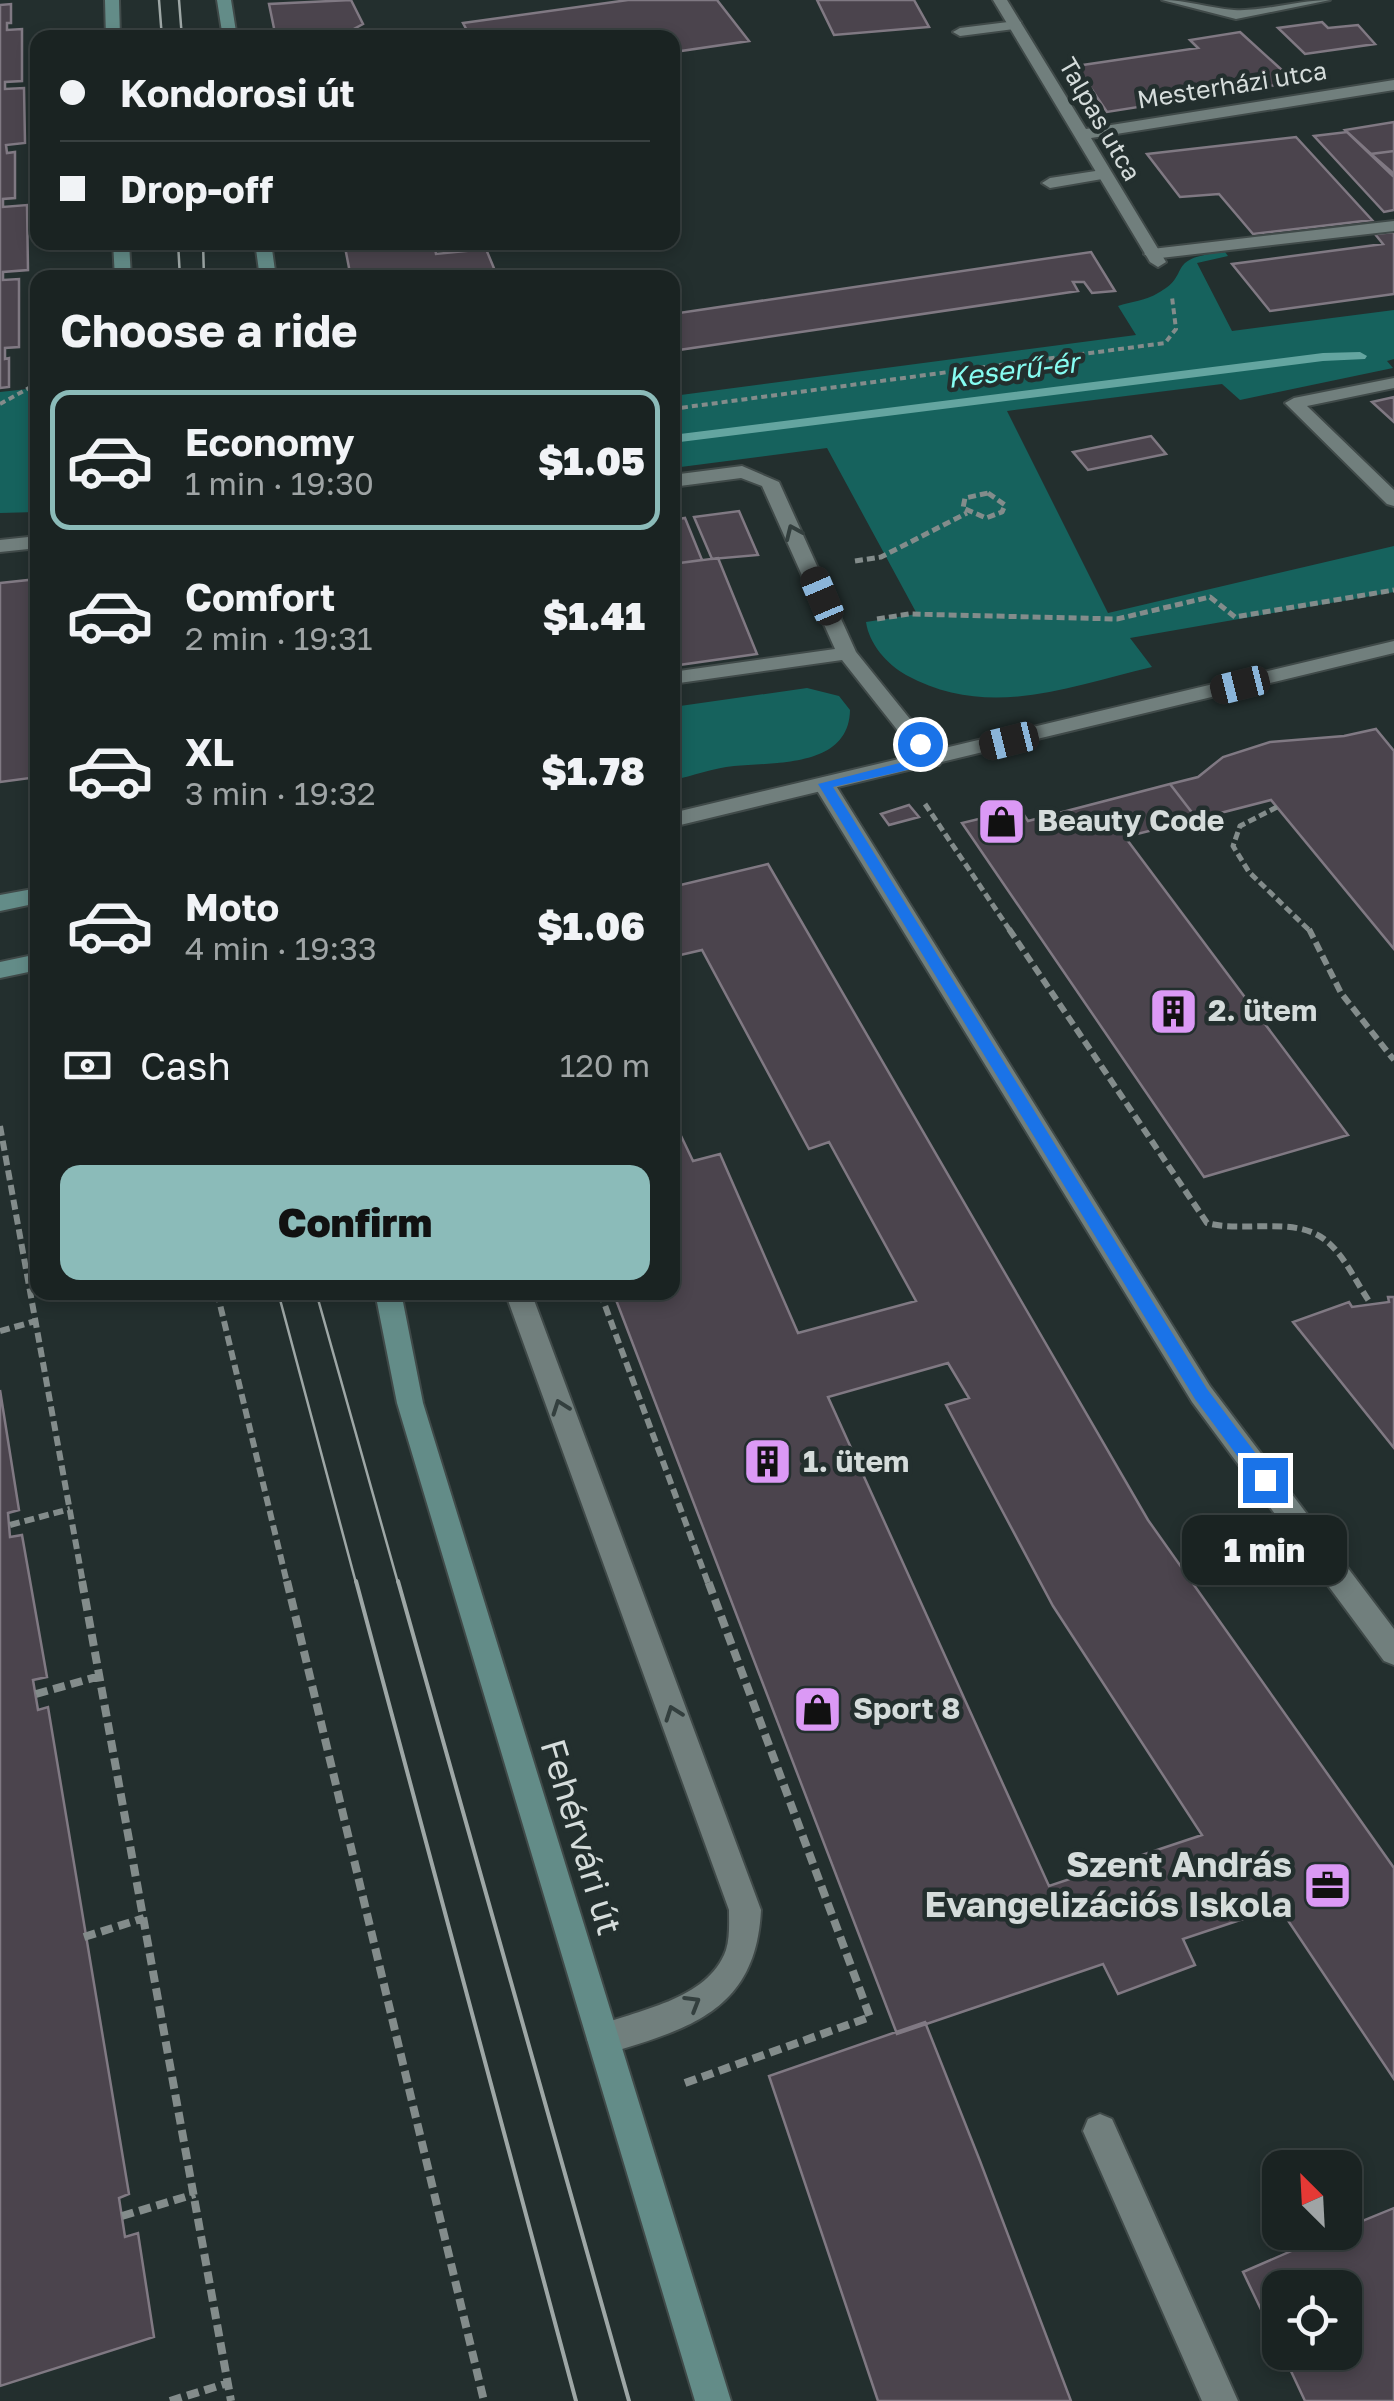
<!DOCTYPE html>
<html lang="en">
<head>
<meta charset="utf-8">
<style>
	:root { --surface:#1a2322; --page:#272f2f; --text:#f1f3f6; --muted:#9fa4a5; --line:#384040; --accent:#8bbbb9 }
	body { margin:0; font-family:"Golos Text",sans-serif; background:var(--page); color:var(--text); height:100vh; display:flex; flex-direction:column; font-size:38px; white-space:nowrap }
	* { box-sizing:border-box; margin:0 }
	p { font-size:32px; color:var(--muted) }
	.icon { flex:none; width:55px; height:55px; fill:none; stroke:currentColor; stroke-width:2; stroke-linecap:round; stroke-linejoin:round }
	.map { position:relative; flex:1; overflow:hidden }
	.side { position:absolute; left:30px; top:270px; width:650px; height:1030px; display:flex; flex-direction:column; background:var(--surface); border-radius:20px; box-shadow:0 5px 15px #0003,0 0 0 2px var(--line) }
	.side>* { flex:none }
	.hud { position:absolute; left:30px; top:30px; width:650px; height:220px; border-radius:20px; box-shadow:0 5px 15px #0003,0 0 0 2px var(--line); display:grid; align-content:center; height:220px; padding:0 30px; background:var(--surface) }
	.needle { width:65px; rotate:336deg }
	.buttons { position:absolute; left:1262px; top:2150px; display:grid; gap:20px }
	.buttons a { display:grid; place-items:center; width:100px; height:100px; border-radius:20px; background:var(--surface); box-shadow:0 5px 15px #0003,0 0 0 2px var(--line); font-size:50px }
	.end { position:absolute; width:45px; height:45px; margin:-22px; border:12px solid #1a73e8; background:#fff; box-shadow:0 0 0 5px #fff }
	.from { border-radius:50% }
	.bubble { position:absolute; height:70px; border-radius:20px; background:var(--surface); box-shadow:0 5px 15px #0003,0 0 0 2px var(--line); font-size:32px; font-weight:800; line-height:70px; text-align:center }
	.car { position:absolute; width:30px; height:60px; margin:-30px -15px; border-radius:12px; box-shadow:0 0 8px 2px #0007; background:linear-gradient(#222 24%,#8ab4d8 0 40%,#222 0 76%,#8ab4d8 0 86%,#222 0) }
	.hud b { display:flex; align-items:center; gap:35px; height:95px; font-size:38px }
	.hud b+b { border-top:2px solid var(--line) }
	.hud i { width:25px; height:25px; background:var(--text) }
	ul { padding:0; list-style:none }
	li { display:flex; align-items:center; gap:30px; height:140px; margin:0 20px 15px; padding:0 10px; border:5px solid transparent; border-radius:20px }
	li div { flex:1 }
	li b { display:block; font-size:38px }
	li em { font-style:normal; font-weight:800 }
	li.selected { border-color:var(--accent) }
	li>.icon { width:90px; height:90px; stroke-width:1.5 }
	h2 { padding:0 30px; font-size:45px; line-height:120px }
	.pay { display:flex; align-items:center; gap:25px; height:110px; padding:0 30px; font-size:38px }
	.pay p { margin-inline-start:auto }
	.cta { display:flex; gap:20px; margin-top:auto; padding:20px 30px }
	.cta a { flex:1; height:115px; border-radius:20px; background:var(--accent); color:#111; font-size:40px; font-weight:800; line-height:115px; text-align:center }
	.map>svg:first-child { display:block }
	.green { fill:#16625d }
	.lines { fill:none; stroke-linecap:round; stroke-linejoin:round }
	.stream { fill:#64a5a0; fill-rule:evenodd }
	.building { fill:#4b444d; stroke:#807983; stroke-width:2.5; fill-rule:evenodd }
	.lane-casing { stroke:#404a49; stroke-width:4 }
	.street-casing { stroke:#404a49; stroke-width:4 }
	.secondary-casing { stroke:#404a49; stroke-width:4 }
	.path-far3 { stroke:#838c8b; stroke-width:4; stroke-dasharray:6 4; stroke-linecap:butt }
	.path-far2 { stroke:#838c8b; stroke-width:5; stroke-dasharray:8 4; stroke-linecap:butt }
	.path-far1 { stroke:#838c8b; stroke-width:6; stroke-dasharray:10 5; stroke-linecap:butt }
	.path { stroke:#838c8b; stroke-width:8; stroke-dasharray:12 6; stroke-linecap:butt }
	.lane { fill:#717f7d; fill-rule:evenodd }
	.street { fill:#717f7d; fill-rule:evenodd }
	.secondary { fill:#638c88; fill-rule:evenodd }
	.tram-far1 { stroke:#9ea7a6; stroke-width:2.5 }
	.tram { stroke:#9ea7a6; stroke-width:4 }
	.oneway { stroke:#333f3e }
	.route { fill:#1a73e8 }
	.labels { text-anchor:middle; stroke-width:9; stroke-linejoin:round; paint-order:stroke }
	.far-street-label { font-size:25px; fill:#d5dcdb; stroke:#232f2e }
	.far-water-label { font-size:28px; font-style:italic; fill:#86fcf1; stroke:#232f2e }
	.poi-label { font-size:30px; font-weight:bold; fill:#d5dcdb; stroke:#232f2e; text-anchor:start }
	.near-street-label { font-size:35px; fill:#d5dcdb; stroke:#232f2e }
	.near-poi-label { font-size:35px; font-weight:bold; fill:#d5dcdb; stroke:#232f2e; text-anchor:end }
</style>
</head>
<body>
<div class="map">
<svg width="1394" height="2401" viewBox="0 0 1394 2401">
	<rect width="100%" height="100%" fill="#232f2e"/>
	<path class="green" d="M1225 252 1228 256 1197 263 1232 331 1394 310V359L1387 361 1393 368 1240 400 1222 384 1007 411 1108 613 1394 546V592L1130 638 1152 667C1067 687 989 720 906 675 887 664 869 644 866 622L917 614 827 448 673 468V396L1136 335 1118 306C1130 302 1147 300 1158 293 1194 274 1162 258 1225 252Z
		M37 388V512L0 513V392Z
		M807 688 839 696 850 710C849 768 774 762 734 766 713 768 693 776 673 780V707Z"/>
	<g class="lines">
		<path class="stream" d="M1360 352 1367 356 1365 359 1323 361 672 443V435L1323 353Z"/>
	</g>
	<path class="building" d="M351 0 363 24 350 31 276 38 269 4Z
		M628 0H717L749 41 674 52 672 38H664L658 30 609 38H471L463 23Z
		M817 0H914L929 27 834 35Z
		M11 4V23H7V30L22 29V81L5 82V89L24 88 25 143 6 145 7 153 15 152V198L3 199V207L27 205 28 270 3 272V280L19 279V347L5 348V359L9 358V387L0 388V5Z
		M1322 22 1328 28 1358 25 1375 44 1305 54 1278 28Z
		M1240 32 1295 82 1107 112 1076 66 1198 48 1190 40Z
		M1394 122V151L1371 154 1345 130Z
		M1347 132 1394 177V210L1384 212 1314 136Z
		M1296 137 1372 220 1253 234 1219 194 1180 197 1147 154Z
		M1394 151V174L1371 154Z
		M1394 232V294L1270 311 1232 264 1383 244 1375 234Z
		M344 242H434L436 254 486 249 498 278H351Z
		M1091 252 1115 291 1092 293 1084 282H1073L1078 291 672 351V314Z
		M1394 397V422L1372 402Z
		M1151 436 1166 454 1088 470 1073 452Z
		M739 511 758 555 712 559 694 517Z
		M685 518 702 560 672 564V520Z
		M718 558 757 654 672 666V564Z
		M38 579V777L0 782V583Z
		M1376 729 1394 751V949L1271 800 1197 819 1170 784 1198 777 1223 757 1270 742 1344 736Z
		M1170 784 1197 819 1125 837 1348 1135 1204 1177 962 823 1020 809 1028 821Z
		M909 805 919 817 889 825 881 814Z
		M768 864 1148 1520 1394 1868V2079L1279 1907 1183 1939 1195 1965 1118 1994 1103 1964 897 2034 613 1292H672V1117L693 1161 720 1154 798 1333 916 1301 829 1142 809 1149 702 950 672 957V887ZM948 1363 969 1398 946 1405 1053 1606 1202 1835 1049 1886 828 1397Z
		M1388 1297H1394V1448L1293 1322 1349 1302 1352 1307 1389 1302Z
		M0 1390 19 1510 8 1513 10 1537 22 1535 47 1677 33 1680 38 1710 48 1707 129 2194 119 2198 125 2237 138 2233 154 2337 0 2386Z
		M925 2022 980 2161 1071 2401H878L769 2076Z
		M1394 2208V2401H1305L1282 2352H1345V2288H1280V2349L1243 2272 1335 2232H1345V2228Z"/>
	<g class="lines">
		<defs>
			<path id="lane" d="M1162 0C1187 0 1209 8 1234 10 1261 12 1299 0 1330 0L1236 19Z
				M1016 21 1021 22V28L960 36 953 32 960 28Z
				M1102 170 1108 172V178L1050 188 1042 183 1050 178Z
				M1394 221V231L1152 259 1144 254 1152 249Z
				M1394 378V388L1307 406 1394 490V506L1387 504 1285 403 1294 398Z
				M742 466 779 482 856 652 939 755 943 760 939 765H925L842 660 672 684V672L835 649 762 486 741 478 672 487V475Z
				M38 536V548L0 552V540Z
				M824 777 835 784 1210 1386 1394 1629V1665L1384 1661 1192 1402 813 784Z
				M505 1292H531L761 1910C756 2012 688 2029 603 2055L592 2050 587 2039 592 2028C635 2010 708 2001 726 1950 730 1937 729 1923 729 1910Z
				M1100 2114 1112 2119 1238 2401H1202L1083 2131 1088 2119Z"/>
			<path id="street" d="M993 0H1007L1086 129 1394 80V90L1091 138 1166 262 1158 267 1150 262Z
				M1394 641V653L672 827V813Z"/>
			<path id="secondary" d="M105 0H119L120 38H106Z
				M217 0H231L237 38H223Z
				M113 242H129L131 278H115Z
				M255 242H271L276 278H260Z
				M38 888V903L0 911V895Z
				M38 954V970L0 978V962Z
				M375 1292H401L423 1403 731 2401H695L397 1403Z"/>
		</defs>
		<use href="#lane" class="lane-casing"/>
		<use href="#street" class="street-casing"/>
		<use href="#secondary" class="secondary-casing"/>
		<path class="path-far3" d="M0 404 38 383
			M672 409 1165 343 1176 329 1172 297"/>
		<path class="path-far2" d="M988 493 1005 505 1002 512 986 518 963 508 965 498Z
			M855 561 881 557 967 513
			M877 619 909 614 1117 619 1210 597 1235 617 1394 590
			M925 804 1011 932
			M1277 807 1240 826 1233 846 1249 872 1311 932"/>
		<path class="path-far1" d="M1009 929 1207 1223C1243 1233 1293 1216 1324 1239 1345 1255 1356 1283 1371 1304
			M1309 929 1341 993 1394 1060
			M0 1126 83 1583
			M217 1292 287 1583
			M600 1292 708 1583
			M0 1331 36 1321
			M10 1525 70 1509"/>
		<path class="path" d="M82 1581 231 2401
			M287 1581 484 2401
			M36 1694 100 1676
			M84 1937 144 1918
			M685 2083 870 2017 708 1581
			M122 2216 195 2194
			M170 2401 228 2383"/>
		<use href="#lane" class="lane"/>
		<use href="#street" class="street"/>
		<use href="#secondary" class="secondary"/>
		<path class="tram-far1" d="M159 0 162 38
			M179 0 182 38
			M178 242 180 278
			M203 242 204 278
			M278 1292 356 1583
			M316 1292 398 1583"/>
		<path class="tram" d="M356 1581 576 2401
			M398 1581 629 2401"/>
	</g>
	<defs><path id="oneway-chevron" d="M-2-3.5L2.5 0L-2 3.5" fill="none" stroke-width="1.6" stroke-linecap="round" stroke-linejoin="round" transform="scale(2.5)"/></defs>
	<g class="oneway">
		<use href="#oneway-chevron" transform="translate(793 532) rotate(-114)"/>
		<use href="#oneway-chevron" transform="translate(560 1407) rotate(-110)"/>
		<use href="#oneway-chevron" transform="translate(673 1713) rotate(-110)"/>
		<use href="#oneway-chevron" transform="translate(693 2003) rotate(-31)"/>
	</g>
	<path class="route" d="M920 740 937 757V763L833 787 1207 1389 1272 1475V1485H1259L1195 1399 818 784 923 757 913 744Z"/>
	<defs>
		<symbol id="shop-square" viewBox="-11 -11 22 22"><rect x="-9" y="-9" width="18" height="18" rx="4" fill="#db99f5" stroke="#232f2e"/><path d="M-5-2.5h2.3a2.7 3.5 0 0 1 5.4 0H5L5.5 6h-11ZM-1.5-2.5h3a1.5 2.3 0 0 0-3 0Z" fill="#111"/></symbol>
		<symbol id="building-square" viewBox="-11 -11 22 22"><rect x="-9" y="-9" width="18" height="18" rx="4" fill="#db99f5" stroke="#232f2e"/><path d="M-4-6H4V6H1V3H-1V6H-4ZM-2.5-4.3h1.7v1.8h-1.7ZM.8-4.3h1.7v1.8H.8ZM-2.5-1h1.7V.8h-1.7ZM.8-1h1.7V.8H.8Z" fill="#111"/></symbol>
		<symbol id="office-square" viewBox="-11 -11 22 22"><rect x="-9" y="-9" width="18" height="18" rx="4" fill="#db99f5" stroke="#232f2e"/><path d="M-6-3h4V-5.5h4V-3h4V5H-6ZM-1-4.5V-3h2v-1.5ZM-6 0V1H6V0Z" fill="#111"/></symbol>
	</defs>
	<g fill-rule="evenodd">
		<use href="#shop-square" x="974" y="794" width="55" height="55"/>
		<use href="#building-square" x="1146" y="984" width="55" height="55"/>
		<use href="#building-square" x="740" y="1434" width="55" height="55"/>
		<use href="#shop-square" x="790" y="1682" width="55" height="55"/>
		<use href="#office-square" x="1300" y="1858" width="55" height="55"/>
	</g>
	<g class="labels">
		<g class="far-street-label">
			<text transform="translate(1232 85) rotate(-9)" y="9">Mesterházi utca</text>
			<text transform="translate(1100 119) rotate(60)" y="9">Talpas utca</text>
		</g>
		<g class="far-water-label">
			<text transform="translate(1013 370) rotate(-7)" y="10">Keserű-ér</text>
		</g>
		<g class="poi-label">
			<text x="1037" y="831">Beauty Code</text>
			<text x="1208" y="1021">2. ütem</text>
			<text x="803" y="1472">1. ütem</text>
			<text x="853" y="1719">Sport 8</text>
		</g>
		<g class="near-street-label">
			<text transform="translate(581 1837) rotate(73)" y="12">Fehérvári út</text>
		</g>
		<g class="near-poi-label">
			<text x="1292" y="1877">Szent András<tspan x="1292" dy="40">Evangelizációs Iskola</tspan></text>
		</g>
	</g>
</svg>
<div class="buttons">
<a><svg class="needle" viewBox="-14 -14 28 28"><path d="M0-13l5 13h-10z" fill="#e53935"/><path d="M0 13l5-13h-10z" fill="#9fa4a5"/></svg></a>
<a><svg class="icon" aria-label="locate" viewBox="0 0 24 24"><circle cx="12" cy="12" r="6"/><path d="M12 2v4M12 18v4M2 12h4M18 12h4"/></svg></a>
</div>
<i class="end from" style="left:920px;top:744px"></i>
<i class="end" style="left:1265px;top:1480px"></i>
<div class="bubble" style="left:1182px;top:1515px;width:165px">1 min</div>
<i class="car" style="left:822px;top:596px;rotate:337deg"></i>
<i class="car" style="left:1240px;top:685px;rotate:256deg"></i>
<i class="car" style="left:1009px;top:741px;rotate:256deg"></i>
<div class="hud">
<b><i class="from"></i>Kondorosi út</b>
<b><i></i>Drop-off</b>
</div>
<section class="side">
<h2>Choose a ride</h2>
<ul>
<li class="selected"><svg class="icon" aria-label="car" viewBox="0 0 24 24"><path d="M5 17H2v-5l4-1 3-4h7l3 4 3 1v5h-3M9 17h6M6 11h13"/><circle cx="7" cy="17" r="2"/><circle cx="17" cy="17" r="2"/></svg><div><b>Economy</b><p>1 min · 19:30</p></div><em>$1.05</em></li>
<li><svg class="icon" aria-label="car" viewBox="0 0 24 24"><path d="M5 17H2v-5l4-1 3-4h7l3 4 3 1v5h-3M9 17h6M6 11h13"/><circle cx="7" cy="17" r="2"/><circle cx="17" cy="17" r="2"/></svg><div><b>Comfort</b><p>2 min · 19:31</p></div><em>$1.41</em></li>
<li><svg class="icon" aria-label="car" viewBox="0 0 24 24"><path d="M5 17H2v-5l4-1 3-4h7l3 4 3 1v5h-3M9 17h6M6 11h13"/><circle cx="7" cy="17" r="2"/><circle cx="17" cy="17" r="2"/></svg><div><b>XL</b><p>3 min · 19:32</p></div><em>$1.78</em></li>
<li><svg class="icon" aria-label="car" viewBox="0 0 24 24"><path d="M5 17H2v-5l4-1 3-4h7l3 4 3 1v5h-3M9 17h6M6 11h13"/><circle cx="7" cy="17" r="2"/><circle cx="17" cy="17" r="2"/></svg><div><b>Moto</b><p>4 min · 19:33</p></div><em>$1.06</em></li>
</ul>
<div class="pay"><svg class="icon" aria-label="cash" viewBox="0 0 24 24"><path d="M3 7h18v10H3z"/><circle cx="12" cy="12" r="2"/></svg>Cash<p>120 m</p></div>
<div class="cta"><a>Confirm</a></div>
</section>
</div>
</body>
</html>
